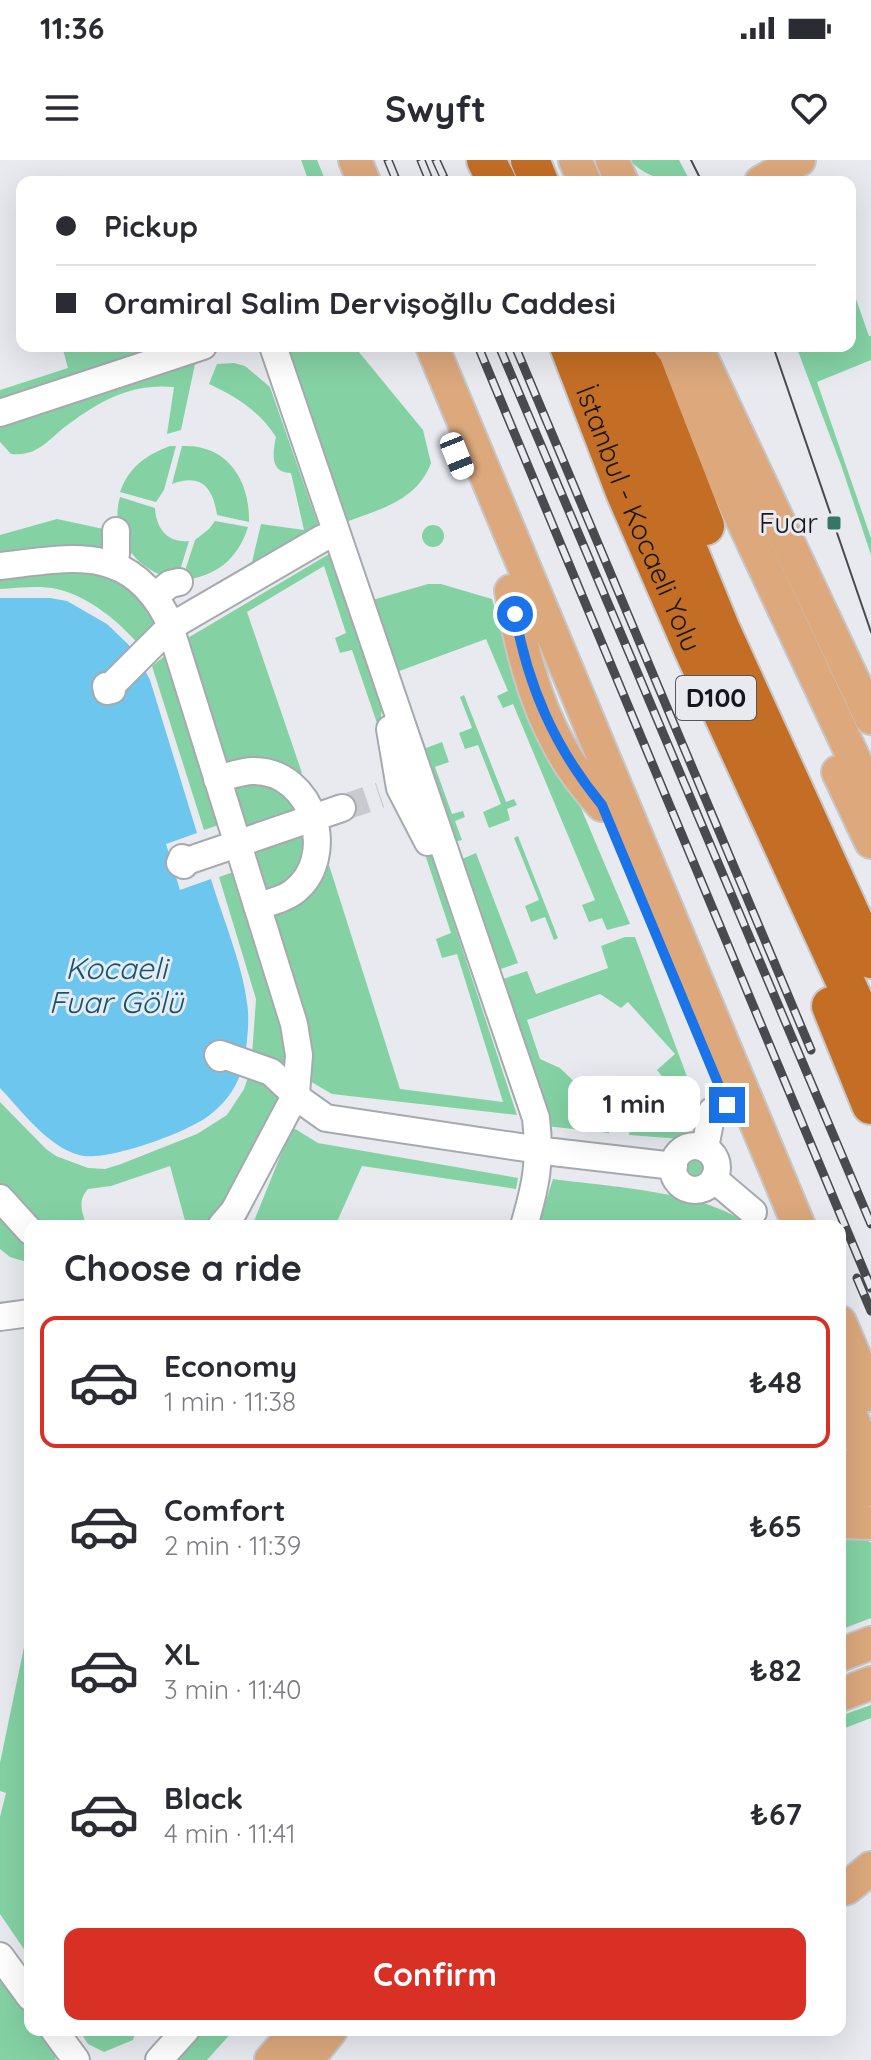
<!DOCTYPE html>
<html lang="en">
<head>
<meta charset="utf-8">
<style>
	:root { --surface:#fff; --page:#f7f7f7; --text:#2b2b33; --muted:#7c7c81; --line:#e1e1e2; --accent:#d93025 }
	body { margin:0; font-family:Quicksand,sans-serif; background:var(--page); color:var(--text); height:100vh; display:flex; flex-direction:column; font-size:30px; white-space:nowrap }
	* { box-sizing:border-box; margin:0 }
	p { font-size:26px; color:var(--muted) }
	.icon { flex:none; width:44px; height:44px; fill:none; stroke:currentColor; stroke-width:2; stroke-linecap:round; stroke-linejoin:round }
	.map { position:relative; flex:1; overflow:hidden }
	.drawer { position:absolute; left:24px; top:1060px; width:822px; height:816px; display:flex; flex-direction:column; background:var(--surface); border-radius:16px; box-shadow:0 8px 32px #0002 }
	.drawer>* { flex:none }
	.guide { position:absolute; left:16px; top:16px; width:840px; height:176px; border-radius:16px; box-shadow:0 8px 32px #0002; display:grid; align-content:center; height:176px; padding:0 40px; background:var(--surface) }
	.end { position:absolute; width:36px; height:36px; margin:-18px; border:10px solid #1a73e8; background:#fff; box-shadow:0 0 0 4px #fff }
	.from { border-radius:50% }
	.bubble { position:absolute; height:56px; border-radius:16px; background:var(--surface); box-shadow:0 8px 32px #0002; font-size:26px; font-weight:700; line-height:56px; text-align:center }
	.car { position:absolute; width:24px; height:48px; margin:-24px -12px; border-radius:10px; box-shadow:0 0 6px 2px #0007; background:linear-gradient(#fff 24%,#345 0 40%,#fff 0 76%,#345 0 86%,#fff 0) }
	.guide b { display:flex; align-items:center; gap:28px; height:76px; font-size:30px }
	.guide b+b { border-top:2px solid var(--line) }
	.guide i { width:20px; height:20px; background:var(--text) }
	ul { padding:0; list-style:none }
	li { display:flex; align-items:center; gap:24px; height:132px; margin:0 16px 12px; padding:0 24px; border:4px solid transparent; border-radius:16px }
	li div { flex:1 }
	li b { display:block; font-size:30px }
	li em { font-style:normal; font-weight:700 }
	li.on { border-color:var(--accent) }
	li>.icon { width:72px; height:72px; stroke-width:1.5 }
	h2 { padding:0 40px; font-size:36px; line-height:96px }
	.cta { display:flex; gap:16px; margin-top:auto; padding:16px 40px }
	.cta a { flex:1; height:92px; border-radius:16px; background:var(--accent); color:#fff; font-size:32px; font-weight:700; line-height:92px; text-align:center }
	.status { display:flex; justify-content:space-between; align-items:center; height:56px; padding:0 40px; background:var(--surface); direction:ltr }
	.status svg { height:22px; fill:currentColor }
	header { display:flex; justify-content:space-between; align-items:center; height:104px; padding:0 40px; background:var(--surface); font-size:36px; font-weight:700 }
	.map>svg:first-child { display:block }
	.green { fill:#84d2a4 }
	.water { fill:#6dc6ed }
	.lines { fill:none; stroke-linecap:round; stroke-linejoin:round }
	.minor-tunnel { stroke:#c8cad0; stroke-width:26; stroke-dasharray:26 13; stroke-linecap:butt }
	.minor-casing { stroke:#a6a9ae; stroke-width:30 }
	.major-casing { stroke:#c7c7c8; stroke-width:36 }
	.highway-casing { stroke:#c7c7c8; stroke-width:42 }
	.minor { stroke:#fff; stroke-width:26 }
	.major { stroke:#dca87c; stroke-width:32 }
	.highway { stroke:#c46e25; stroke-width:38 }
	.tram { stroke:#494a4d; stroke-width:2 }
	.rail-casing { stroke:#494a4d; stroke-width:9 }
	.rail { stroke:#e8eaf0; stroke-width:6; stroke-dasharray:18; stroke-linecap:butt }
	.route { stroke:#1a73e8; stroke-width:10 }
	.poi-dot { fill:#357665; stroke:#e8eaf0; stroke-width:3 }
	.labels { text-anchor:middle; stroke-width:6; stroke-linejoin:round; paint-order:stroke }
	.shield { fill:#e8eaf0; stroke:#55565a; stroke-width:2 }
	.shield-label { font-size:26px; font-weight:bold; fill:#161719 }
	.street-label { font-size:28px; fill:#161719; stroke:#e8eaf0 }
	.poi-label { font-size:28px; fill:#161719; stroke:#e8eaf0; text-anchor:end }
	.water-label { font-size:30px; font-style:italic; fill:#0e5772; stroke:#e8eaf0 }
</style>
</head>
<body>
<div class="status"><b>11:36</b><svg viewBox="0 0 49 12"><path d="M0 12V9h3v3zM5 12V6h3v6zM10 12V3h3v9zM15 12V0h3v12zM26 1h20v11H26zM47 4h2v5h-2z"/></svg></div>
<header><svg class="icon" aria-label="menu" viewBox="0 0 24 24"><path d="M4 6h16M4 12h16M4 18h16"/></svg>Swyft<svg class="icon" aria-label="heart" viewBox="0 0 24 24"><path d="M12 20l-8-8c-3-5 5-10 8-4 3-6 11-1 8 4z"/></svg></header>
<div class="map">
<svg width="871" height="1900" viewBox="0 0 871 1900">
	<rect width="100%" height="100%" fill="#e8eaf0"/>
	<path class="green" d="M301 0H317L326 22H309Z
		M629 0H679L689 19C665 23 647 17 629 0Z
		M850 122 869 176H871V200L817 222 871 378V395L841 305 796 186H850Z
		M62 186H189L0 248V230L68 208Z
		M279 186H354L423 270 431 303C417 342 375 351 340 364Z
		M234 203 245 206 270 227 321 373 237 423 252 402 261 364 304 370 291 313C269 313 273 292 276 277 259 251 237 237 209 224L217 204Z
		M195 204 181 270 167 274 174 227C133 223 103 239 70 263 49 278 39 297 11 294L0 282V268L143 218Z
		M170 286H176L164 330 156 342 120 332C129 307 146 295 170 286Z
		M182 286C228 284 250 321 249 362L217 355C213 327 201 313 172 324Z
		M120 337 155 348C156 368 167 383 189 381L177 420C139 413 108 377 120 337Z
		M57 359 113 371 111 391 0 402V375Z
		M215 361 248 367C238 399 216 417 182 420L195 380 209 369Z
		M422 376a11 11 0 1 1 22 0a11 11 0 1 1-22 0Z
		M329 394 382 549 379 569 352 490 340 493 335 478 346 473 324 406 247 452 302 613 227 612 186 479Z
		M109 407 165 462 140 486C120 462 88 436 57 429 39 425 18 428 0 429V411Z
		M428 424H441L492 439 516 513 555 608 581 648 630 764 607 770 602 758 589 762 582 745 595 740 513 544 503 548 497 536 508 531 486 479 394 513 369 441Z
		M176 487 230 661 204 670 152 506Z
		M464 535 506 642 514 639 517 645 507 649 510 660 489 668 483 652 501 644 478 585 465 589 459 573 472 568 460 537Z
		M414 555 426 588 442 582 449 602 435 607 452 654 463 651 465 657 455 661 462 680 455 682 409 557Z
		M268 617 305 656 249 675 231 620Z
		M307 667 309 696 270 739 254 686Z
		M518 676 558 778 554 780 545 757 531 762 525 746 539 740 514 678Z
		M422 685 432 697 517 955 332 934 308 920 272 756C289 749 305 743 315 727 321 719 321 711 329 705L400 929 503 942 457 794 442 798 436 779 451 773Z
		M476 693 518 803 498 810 462 699Z
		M245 708 294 864 292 930 211 1066H183L186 1064 170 1006 111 1026 88 1029C77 1041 82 1053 87 1066H30V1103L10 1097 0 1089V942L46 989 56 996 88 1008 105 1009 121 1004 197 974 227 955 244 929 251 909 256 839 219 717Z
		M625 777H635L695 938C694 955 692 966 682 979L629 975 631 958 668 924 657 910 675 894 628 842 621 848 600 834 527 860 540 899 560 908 611 957 609 973 546 966 500 820 527 811 536 834 608 808 601 786Z
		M292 967 318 983 518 1018 516 1029 362 1006 335 1066H252Z
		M685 1009a10 10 0 1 1 20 0a10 10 0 1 1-20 0Z
		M553 1019C602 1026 714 1032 748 1066H538Z
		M840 1373H860L871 1383V1458L840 1470Z
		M30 1483V1798L0 1754V1657L6 1633 0 1631V1603L24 1487Z
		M871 1545V1558L840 1570V1556Z
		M0 1813 30 1857V1870H39L53 1889 56 1900H0Z
		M79 1870H136L133 1880 104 1892 88 1884Z
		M203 1870H234L207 1900H175Z"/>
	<path class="water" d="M0 438H50L67 441 107 464 135 491 150 520 197 673 166 684 180 730 211 719C222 756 243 806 247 843 250 861 247 886 243 904 239 925 227 941 211 954 190 972 104 1003 79 995 47 986 22 951 0 928Z"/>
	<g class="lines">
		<path class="minor-tunnel" d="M342 648 380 635"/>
		<defs>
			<path id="minor" d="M273 186 536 958C541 1001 536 1025 524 1066
				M0 253 203 186
				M112 403 116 394V371
				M0 406C72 398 127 383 167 457L294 864 299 895 296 934 234 1051 221 1066
				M155 436 170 424 179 422
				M111 526 112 530 107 531 106 526H111L170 467 323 378
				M390 569 400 628 428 682
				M217 619C229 616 242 611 253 611 314 610 340 699 292 733 282 740 268 743 257 746
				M187 701 184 705 180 703 182 698 187 701 342 648
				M222 896 220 898 218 895 220 894 271 912 302 941 326 958 553 992 674 1006
				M673 1008a22 22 0 1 1 44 0a22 22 0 1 1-44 0Z
				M705 988 712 951
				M714 1019 753 1052
				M0 1038 30 1071
				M0 1157 30 1153
				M0 1796 30 1837
				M54 1870 76 1900
				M159 1900 186 1870"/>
			<path id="major" d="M355 0 364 22
				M575 0 585 22
				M612 0 622 22
				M761 22 799 0
				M432 186 799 1066
				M661 186 871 635
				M696 186 871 558
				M511 431C520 483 533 538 559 585 570 607 586 626 602 645
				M838 612 871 682
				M840 1162 871 1235
				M840 1226 871 1308
				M840 1314 871 1295
				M840 1347 871 1326
				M840 1362 871 1363
				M840 1495 871 1483
				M840 1535 871 1523
				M840 1730 847 1728 871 1708
				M271 1900 297 1870
				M307 1900 331 1870"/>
			<g id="highway">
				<path d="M486 0 497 22"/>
				<path d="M530 0 539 22"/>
				<path id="s1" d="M569 186 625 332 693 489 871 878"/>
				<path d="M605 186 721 470 871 799"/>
				<path d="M626 186 644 209 705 366"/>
				<path d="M831 846 871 945"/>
			</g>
		</defs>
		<use href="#minor" class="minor-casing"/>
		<use href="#major" class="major-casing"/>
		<use href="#highway" class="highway-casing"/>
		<use href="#minor" class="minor"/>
		<use href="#major" class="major"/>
		<use href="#highway" class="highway"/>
		<path class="tram" d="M691 0 702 22
			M773 186 871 472"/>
		<defs>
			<path id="rail" d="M388 0 397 22
				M421 0 430 22
				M436 0 446 22
				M478 186 871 1128
				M499 186 871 1064
				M515 186 811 890
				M857 1118 871 1151"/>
		</defs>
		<use href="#rail" class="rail-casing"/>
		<use href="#rail" class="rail"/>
	</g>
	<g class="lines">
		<path class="route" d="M515 454C528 527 555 588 602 645L727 945"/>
	</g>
	<rect class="poi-dot" x="826" y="355" width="16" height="16" rx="4"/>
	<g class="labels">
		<rect class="shield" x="676" y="516" width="80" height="44" rx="6"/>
		<g class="shield-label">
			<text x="716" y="547">D100</text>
		</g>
		<g class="street-label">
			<text dy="10" stroke="none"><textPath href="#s1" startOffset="186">İstanbul - Kocaeli Yolu</textPath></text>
		</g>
		<g class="poi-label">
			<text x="818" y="373">Fuar</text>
		</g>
		<g class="water-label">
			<text x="116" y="819">Kocaeli<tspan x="116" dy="34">Fuar Gölü</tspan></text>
		</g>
	</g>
</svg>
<i class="end from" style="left:515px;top:454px"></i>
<i class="end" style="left:727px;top:945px"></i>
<div class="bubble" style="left:568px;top:916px;width:132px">1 min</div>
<i class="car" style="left:457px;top:296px;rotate:158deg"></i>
<div class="guide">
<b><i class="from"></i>Pickup</b>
<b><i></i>Oramiral Salim Dervişoğllu Caddesi</b>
</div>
<section class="drawer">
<h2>Choose a ride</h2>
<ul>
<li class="on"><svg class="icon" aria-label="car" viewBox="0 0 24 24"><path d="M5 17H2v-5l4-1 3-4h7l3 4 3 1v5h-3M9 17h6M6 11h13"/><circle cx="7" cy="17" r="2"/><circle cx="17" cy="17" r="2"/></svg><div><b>Economy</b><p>1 min · 11:38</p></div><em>₺48</em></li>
<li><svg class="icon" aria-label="car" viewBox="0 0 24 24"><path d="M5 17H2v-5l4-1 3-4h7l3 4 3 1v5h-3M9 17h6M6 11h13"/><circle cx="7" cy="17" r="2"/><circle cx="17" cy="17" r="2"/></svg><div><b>Comfort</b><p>2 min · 11:39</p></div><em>₺65</em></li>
<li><svg class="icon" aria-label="car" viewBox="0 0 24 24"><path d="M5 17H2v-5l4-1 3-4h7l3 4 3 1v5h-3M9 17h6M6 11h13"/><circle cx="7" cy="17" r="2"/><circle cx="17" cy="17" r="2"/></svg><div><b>XL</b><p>3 min · 11:40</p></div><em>₺82</em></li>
<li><svg class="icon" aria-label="car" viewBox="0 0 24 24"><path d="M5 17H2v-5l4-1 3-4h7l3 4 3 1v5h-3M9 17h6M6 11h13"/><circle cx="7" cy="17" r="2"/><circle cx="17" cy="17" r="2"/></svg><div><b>Black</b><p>4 min · 11:41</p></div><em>₺67</em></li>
</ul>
<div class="cta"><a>Confirm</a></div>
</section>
</div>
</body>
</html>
